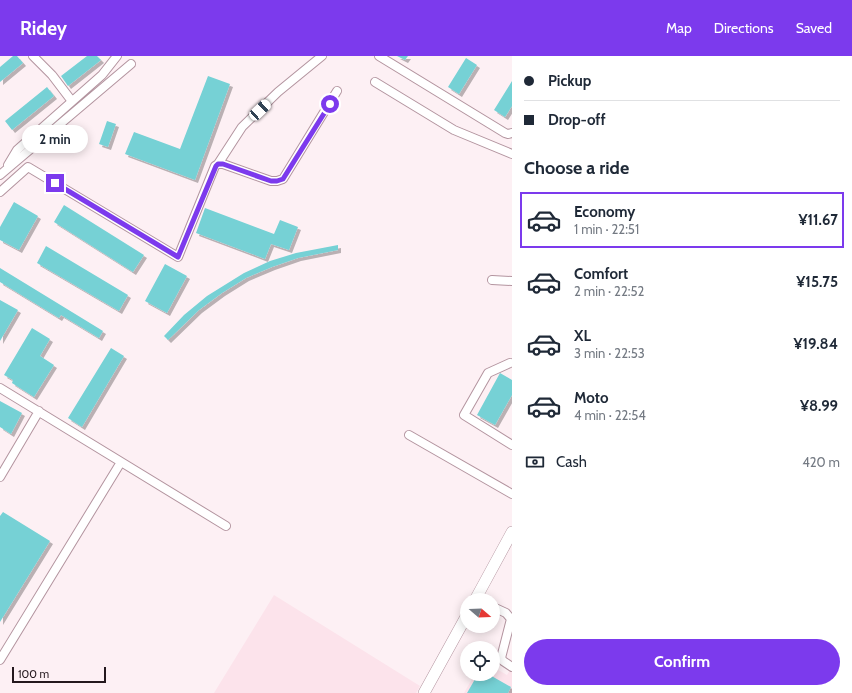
<!DOCTYPE html>
<html lang="en">
<head>
<meta charset="utf-8">
<style>
	:root { --surface:#fff; --page:#f2f2f3; --text:#1f2937; --muted:#747a83; --line:#e0e1e3; --accent:#7c3aed }
	body { margin:0; font-family:Cabin,sans-serif; background:var(--page); color:var(--text); height:100vh; display:flex; flex-direction:column; font-size:15px; white-space:nowrap }
	* { box-sizing:border-box; margin:0 }
	p { font-size:13px; color:var(--muted) }
	.icon { flex:none; width:22px; height:22px; fill:none; stroke:currentColor; stroke-width:2; stroke-linecap:round; stroke-linejoin:round }
	.map { position:relative; flex:1; overflow:hidden }
	.sheet { display:flex; flex-direction:column; background:var(--surface); width:340px }
	.sheet>* { flex:none }
	.banner { display:grid; align-content:center; height:88px; padding:0 12px; background:var(--surface) }
	.needle { width:26px; rotate:109deg }
	.fabs { position:absolute; left:460px; top:537px; display:grid; gap:8px }
	.fabs a { display:grid; place-items:center; width:40px; height:40px; border-radius:50%; background:var(--surface); box-shadow:0 2px 10px #0003; font-size:20px }
	.scale { position:absolute; left:12px; bottom:10px; width:94px; box-sizing:border-box; padding-left:4px; border:2px solid #24181d; border-top:0; font-size:11px; line-height:14px; white-space:nowrap; color:#24181d; -webkit-text-stroke:3px #fdf0f4; paint-order:stroke }
	.end { position:absolute; width:18px; height:18px; margin:-9px; border:5px solid #7c3aed; background:#fff; box-shadow:0 0 0 2px #fff }
	.from { border-radius:50% }
	.bubble { position:absolute; height:28px; border-radius:14px; background:var(--surface); box-shadow:0 2px 10px #0003; font-size:13px; font-weight:700; line-height:28px; text-align:center }
	.car { position:absolute; width:12px; height:24px; margin:-12px -6px; border-radius:5px; box-shadow:0 0 3px 1px #0007; background:linear-gradient(#fff 24%,#345 0 40%,#fff 0 76%,#345 0 86%,#fff 0) }
	.banner b { display:flex; align-items:center; gap:14px; height:38px; font-size:15px }
	.banner b+b { border-top:1px solid var(--line) }
	.banner i { width:10px; height:10px; background:var(--text) }
	ul { padding:0; list-style:none }
	li { display:flex; align-items:center; gap:12px; height:56px; margin:0 8px 6px; padding:0 4px; border:2px solid transparent; border-radius:0px }
	li div { flex:1 }
	li b { display:block; font-size:15px }
	li em { font-style:normal; font-weight:700 }
	li.current { border-color:var(--accent) }
	li>.icon { width:36px; height:36px; stroke-width:1.5 }
	h2 { padding:0 12px; font-size:18px; line-height:48px }
	.pay { display:flex; align-items:center; gap:10px; height:44px; padding:0 12px; font-size:15px }
	.pay p { margin-inline-start:auto }
	.action { display:flex; gap:8px; margin-top:auto; padding:8px 12px }
	.action a { flex:1; height:46px; border-radius:24px; background:var(--accent); color:#fff; font-size:16px; font-weight:700; line-height:46px; text-align:center }
	header { display:flex; align-items:center; gap:24px; box-sizing:border-box; height:56px; padding:0 20px; background:var(--accent); color:#fff }
	header strong { font-size:19px }
	nav { display:flex; gap:22px; margin-inline-start:auto; font-size:14px }
	main { display:flex; flex:1; min-height:0 }
	.map>svg:first-child { display:block }
	.built { fill:#fce3eb }
	.building { fill:#76d1d5; filter:url(#shadow) }
	.lines { fill:none; stroke-linecap:round; stroke-linejoin:round }
	.minor-casing { stroke:#b3949f; stroke-width:10 }
	.highway-casing { stroke:#b3949f; stroke-width:12 }
	.minor { stroke:#fff; stroke-width:8 }
	.highway { stroke:#fff; stroke-width:11 }
	.route { stroke:#7c3aed; stroke-width:5 }
</style>
</head>
<body>
<header>
<strong>Ridey</strong>
<nav><a>Map</a><a>Directions</a><a>Saved</a></nav>
</header>
<main>
<div class="map">
<svg width="512" height="637" viewBox="0 0 512 637">
	<defs>
		<filter id="shadow"><feDropShadow dx="3" dy="3" stdDeviation="0" flood-color="#0004"/></filter>
	</defs>
	<rect width="100%" height="100%" fill="#fdf0f4"/>
	<path class="built" d="M274 539 420 630 416 637H214Z
		M512 610V637H464L475 618H493V611L507 619Z"/>
	<path class="building" d="M13 0H17L23 7 0 26V11Z
		M87 0H97L101 4 68 30 61 20Z
		M397 0H408L405 4Z
		M466 2 477 9 459 38 448 31Z
		M208 20 230 28 195 124 125 98 134 76 180 93Z
		M512 25V50L505 61 494 54Z
		M47 31 54 40 12 74 5 65Z
		M107 65 116 68 108 91 99 88Z
		M14 146 38 160 19 194 0 184V171Z
		M64 149 144 199 133 216 54 166Z
		M205 152 274 178 280 164 298 171 289 194 271 188 265 203 196 177Z
		M338 189V194L298 202 272 211 246 222 222 237 199 254 168 284 164 280 184 259 207 240 244 217 270 205 296 197Z
		M46 190 128 239 119 255 37 207Z
		M165 208 187 220 167 257 145 245Z
		M0 212 103 275 99 282 61 259 59 262 0 226Z
		M0 244 18 254 0 285Z
		M32 272 50 283 40 300 54 309 34 341 12 327 13 324 4 319Z
		M111 292 124 300 82 371 68 362Z
		M500 317 512 324V339L495 369 477 359Z
		M0 345 22 357 11 378 0 371Z
		M3 456 50 485 0 566V460Z
		M478 618H488L511 631 508 637H467Z"/>
	<g class="lines">
		<defs>
			<path id="minor" d="M33 0 52 19 71 44
				M379 0 505 77 508 78 512 77
				M375 26 454 74 512 98
				M218 108 242 71 278 36 322 0
				M8 109 17 94 102 19 117 0
				M0 119 131 8
				M0 136 28 111 178 201 215 110 218 108H223L271 125H277L283 123 337 35
				M492 224 512 225
				M510 307 488 317 464 359 512 389
				M0 332 226 470
				M409 379 512 438
				M0 421 39 355
				M493 551 506 557 511 563 501 602 503 605 512 611
				M0 604 121 406"/>
			<path id="highway" d="M475 544 512 476
				M424 637 467 559"/>
		</defs>
		<use href="#minor" class="minor-casing"/>
		<use href="#highway" class="highway-casing"/>
		<use href="#minor" class="minor"/>
		<use href="#highway" class="highway"/>
	</g>
	<g class="lines">
		<path class="route" d="M55 127 178 201 216 110 218 108H223L271 125H277L283 123 330 48"/>
	</g>
</svg>
<div class="fabs">
<a><svg class="needle" viewBox="-14 -14 28 28"><path d="M0-13l5 13h-10z" fill="#e53935"/><path d="M0 13l5-13h-10z" fill="#747a83"/></svg></a>
<a><svg class="icon" aria-label="locate" viewBox="0 0 24 24"><circle cx="12" cy="12" r="6"/><path d="M12 2v4M12 18v4M2 12h4M18 12h4"/></svg></a>
</div>
<div class="scale">100 m</div>
<i class="end from" style="left:330px;top:48px"></i>
<i class="end" style="left:55px;top:127px"></i>
<div class="bubble" style="left:22px;top:69px;width:66px">2 min</div>
<i class="car" style="left:260px;top:54px;rotate:47deg"></i>
</div>
<section class="sheet">
<div class="banner">
<b><i class="from"></i>Pickup</b>
<b><i></i>Drop-off</b>
</div>
<h2>Choose a ride</h2>
<ul>
<li class="current"><svg class="icon" aria-label="car" viewBox="0 0 24 24"><path d="M5 17H2v-5l4-1 3-4h7l3 4 3 1v5h-3M9 17h6M6 11h13"/><circle cx="7" cy="17" r="2"/><circle cx="17" cy="17" r="2"/></svg><div><b>Economy</b><p>1 min · 22:51</p></div><em>¥11.67</em></li>
<li><svg class="icon" aria-label="car" viewBox="0 0 24 24"><path d="M5 17H2v-5l4-1 3-4h7l3 4 3 1v5h-3M9 17h6M6 11h13"/><circle cx="7" cy="17" r="2"/><circle cx="17" cy="17" r="2"/></svg><div><b>Comfort</b><p>2 min · 22:52</p></div><em>¥15.75</em></li>
<li><svg class="icon" aria-label="car" viewBox="0 0 24 24"><path d="M5 17H2v-5l4-1 3-4h7l3 4 3 1v5h-3M9 17h6M6 11h13"/><circle cx="7" cy="17" r="2"/><circle cx="17" cy="17" r="2"/></svg><div><b>XL</b><p>3 min · 22:53</p></div><em>¥19.84</em></li>
<li><svg class="icon" aria-label="car" viewBox="0 0 24 24"><path d="M5 17H2v-5l4-1 3-4h7l3 4 3 1v5h-3M9 17h6M6 11h13"/><circle cx="7" cy="17" r="2"/><circle cx="17" cy="17" r="2"/></svg><div><b>Moto</b><p>4 min · 22:54</p></div><em>¥8.99</em></li>
</ul>
<div class="pay"><svg class="icon" aria-label="cash" viewBox="0 0 24 24"><path d="M3 7h18v10H3z"/><circle cx="12" cy="12" r="2"/></svg>Cash<p>420 m</p></div>
<div class="action"><a>Confirm</a></div>
</section>
</main>
</body>
</html>
